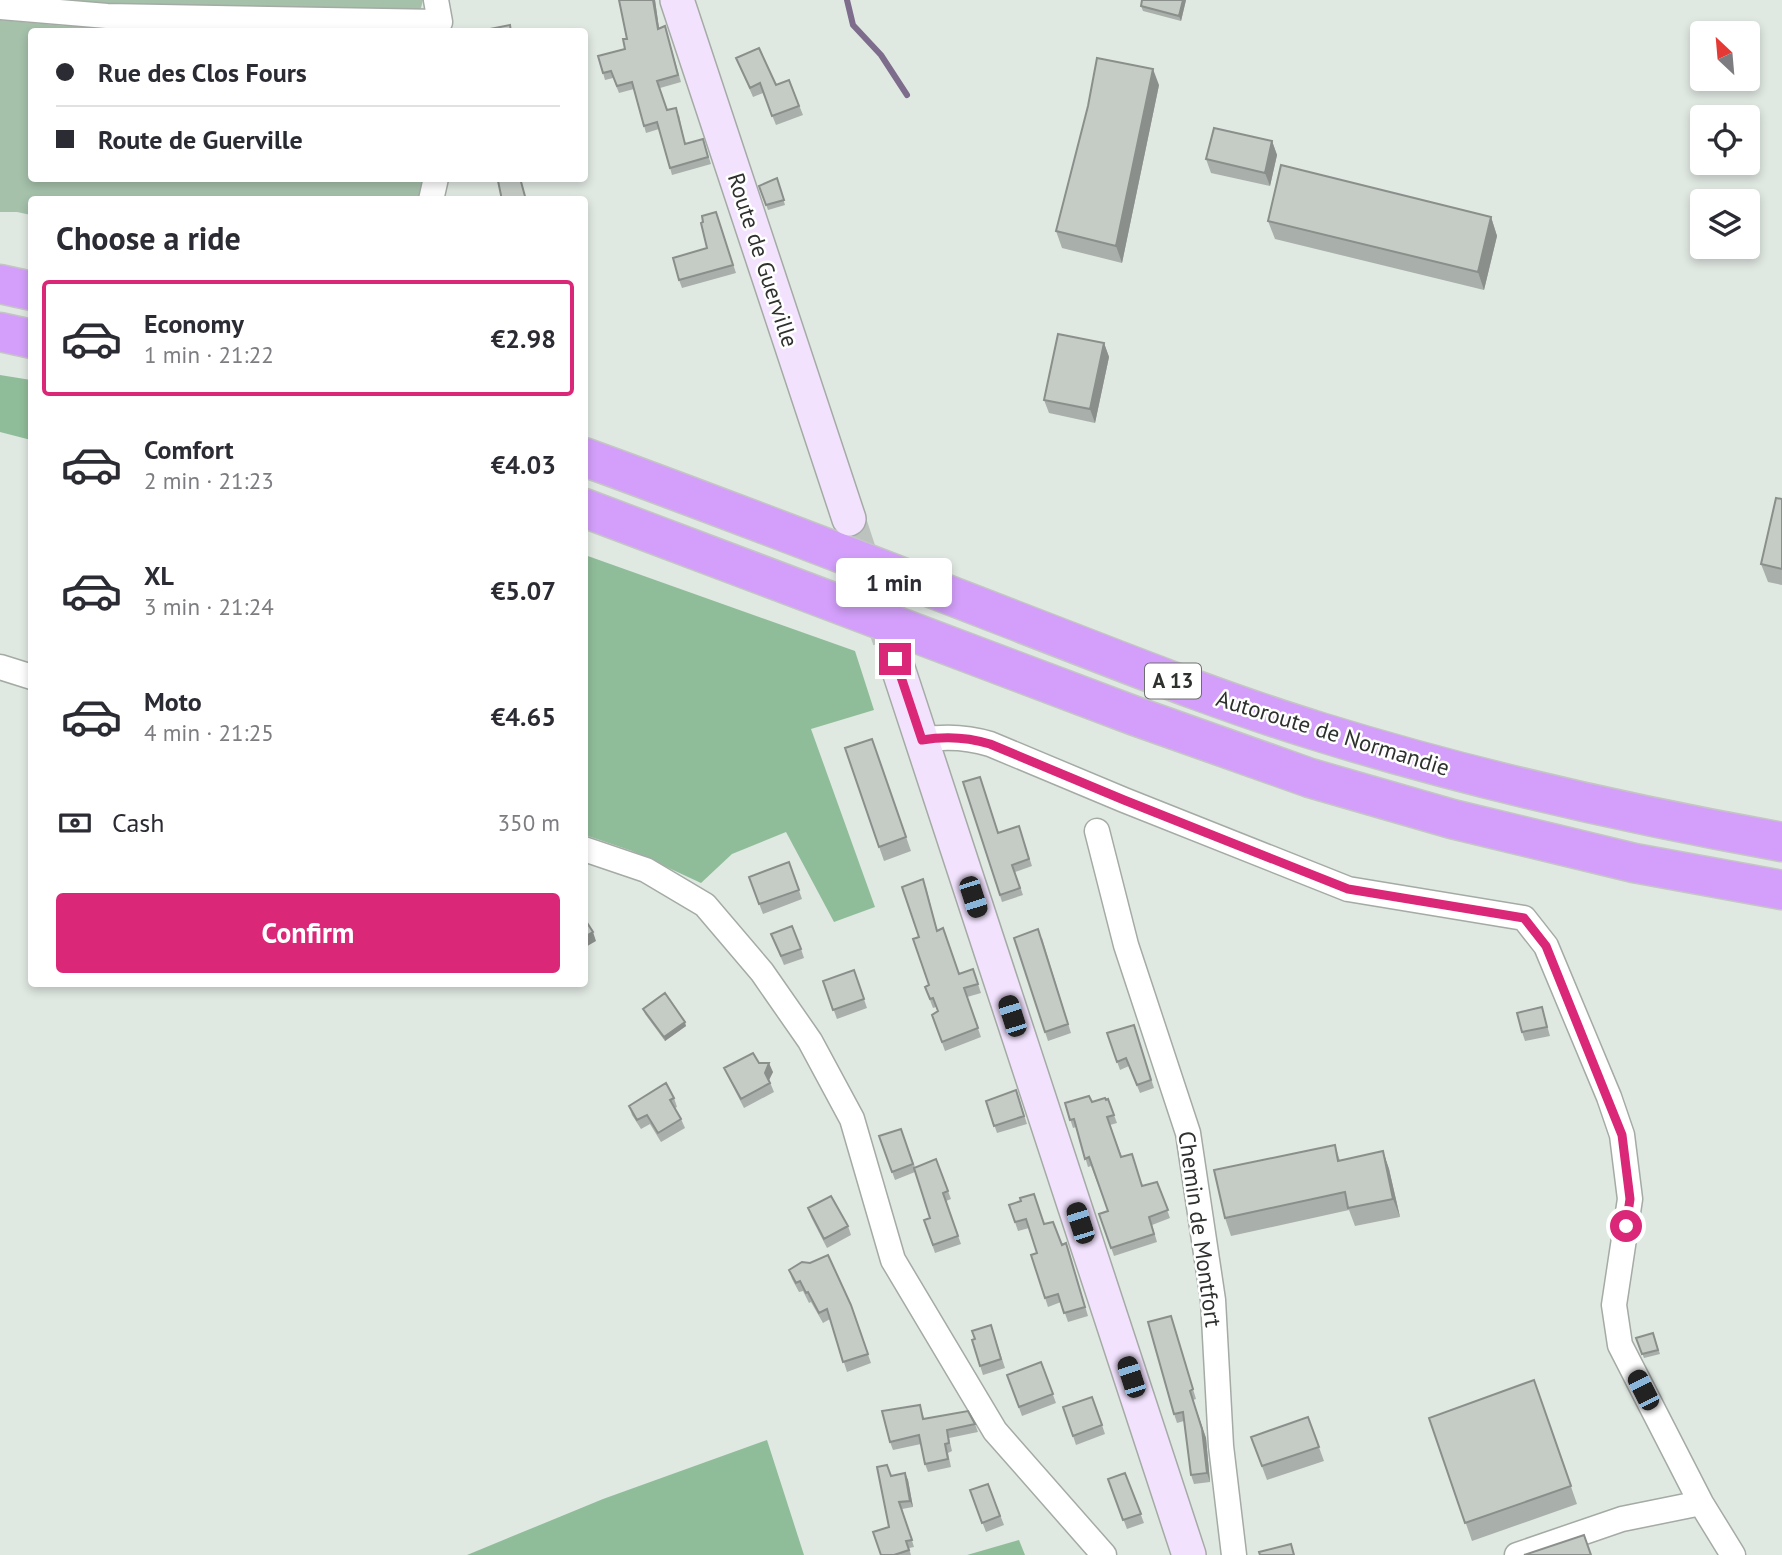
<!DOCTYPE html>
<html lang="en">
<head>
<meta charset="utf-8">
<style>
	:root { --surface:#fff; --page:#f7f7f7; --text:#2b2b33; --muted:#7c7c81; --line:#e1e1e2; --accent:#db2777 }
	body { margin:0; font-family:"PT Sans",sans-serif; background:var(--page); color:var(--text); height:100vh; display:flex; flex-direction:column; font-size:26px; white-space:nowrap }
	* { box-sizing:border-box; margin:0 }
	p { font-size:23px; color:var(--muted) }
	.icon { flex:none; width:38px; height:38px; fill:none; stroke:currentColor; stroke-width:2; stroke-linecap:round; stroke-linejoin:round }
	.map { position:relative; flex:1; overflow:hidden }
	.side { position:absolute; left:28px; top:196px; width:560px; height:791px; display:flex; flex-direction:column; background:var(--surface); border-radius:7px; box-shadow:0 4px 10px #0003 }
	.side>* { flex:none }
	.hud { position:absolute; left:28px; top:28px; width:560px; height:154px; border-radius:7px; box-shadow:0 4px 10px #0003; display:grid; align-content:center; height:154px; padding:0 28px; background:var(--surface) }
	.needle { width:46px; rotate:334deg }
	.buttons { position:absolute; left:1690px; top:21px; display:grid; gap:14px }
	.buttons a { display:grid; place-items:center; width:70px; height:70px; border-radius:7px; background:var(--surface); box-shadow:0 4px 10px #0003; font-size:35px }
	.end { position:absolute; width:32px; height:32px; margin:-16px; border:9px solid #db2777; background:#fff; box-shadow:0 0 0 4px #fff }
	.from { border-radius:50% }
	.bubble { position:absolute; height:49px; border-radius:7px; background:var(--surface); box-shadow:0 4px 10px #0003; font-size:23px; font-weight:600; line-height:49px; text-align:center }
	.car { position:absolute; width:21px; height:42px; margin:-21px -10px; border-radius:9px; box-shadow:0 0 5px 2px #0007; background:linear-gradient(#222 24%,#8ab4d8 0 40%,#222 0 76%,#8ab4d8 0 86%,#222 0) }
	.hud b { display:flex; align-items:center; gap:24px; height:66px; font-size:26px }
	.hud b+b { border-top:2px solid var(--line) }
	.hud i { width:18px; height:18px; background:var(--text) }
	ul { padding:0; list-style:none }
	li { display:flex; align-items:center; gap:21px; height:116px; margin:0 14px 10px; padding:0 14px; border:4px solid transparent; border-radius:7px }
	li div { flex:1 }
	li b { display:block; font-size:26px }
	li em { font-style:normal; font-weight:600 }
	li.on { border-color:var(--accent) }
	li>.icon { width:63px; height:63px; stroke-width:1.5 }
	h2 { padding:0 28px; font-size:32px; line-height:84px }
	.pay { display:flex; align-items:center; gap:18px; height:77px; padding:0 28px; font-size:26px }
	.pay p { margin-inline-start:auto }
	.button { display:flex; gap:14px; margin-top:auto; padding:14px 28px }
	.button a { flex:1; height:80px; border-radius:7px; background:var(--accent); color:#fff; font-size:28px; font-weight:600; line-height:80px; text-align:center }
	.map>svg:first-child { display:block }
	.green { fill:#a5c1aa }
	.forest { fill:#90bd99 }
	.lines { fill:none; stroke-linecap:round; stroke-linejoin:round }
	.stream { stroke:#7d6c8b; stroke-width:6 }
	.secondary-tunnel { stroke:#bcc3be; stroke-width:33; stroke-dasharray:33 17; stroke-linecap:butt }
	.street-casing { stroke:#a4aba5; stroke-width:27 }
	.secondary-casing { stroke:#a4aba5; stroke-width:36 }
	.highway-casing { stroke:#c4c5c4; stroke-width:41 }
	.street { stroke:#fff; stroke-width:24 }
	.secondary { stroke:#f2e2fe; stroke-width:33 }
	.highway { stroke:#d39ffa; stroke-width:38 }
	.wall { fill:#a9afaa }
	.shaded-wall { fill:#8a8f8b }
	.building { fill:#c5ccc6; stroke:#8a8f8b; stroke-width:2 }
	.route { stroke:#db2777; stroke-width:9 }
	.labels { text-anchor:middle; stroke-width:5; stroke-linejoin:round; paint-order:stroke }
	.shield { fill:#fff; stroke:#6d6f6d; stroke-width:2 }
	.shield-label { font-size:21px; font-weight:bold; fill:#2e312e }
	.street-label { font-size:23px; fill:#2e312e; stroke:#fff }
</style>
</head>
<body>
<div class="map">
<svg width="1782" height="1555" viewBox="0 0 1782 1555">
	<rect width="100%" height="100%" fill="#e0e8e2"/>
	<path class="green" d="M69 0H423L421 8 403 16 68 4Z
		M0 20 67 26 355 31 32 32V178L431 179 425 199 32 200 31 215 17 212H0Z"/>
	<path class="forest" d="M0 375 31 380V440L0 432Z
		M585 555 855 651 874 710 811 729 875 907 834 922 786 832 732 854 701 883 632 851 585 835Z
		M767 1440 804 1555H467L603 1499Z
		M1019 1540 1025 1555H967Z"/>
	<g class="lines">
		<path class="stream" d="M847 0 853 25 881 55 907 95"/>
		<path class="secondary-tunnel" d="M849 519 889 640"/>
		<defs>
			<path id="street" d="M0 7 107 16 440 22 436 0
				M431 200 436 178
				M0 667 32 677
				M922 740C945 736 967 737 990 744L1124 800 1348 889 1524 918 1546 946 1609 1097 1622 1135 1630 1199 1614 1305 1620 1345 1701 1503 1733 1555
				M1097 831 1126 945 1188 1133 1213 1300 1221 1446 1234 1555
				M584 849 646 870 705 905 762 972 810 1041 852 1119 893 1260 995 1431 1104 1555
				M1517 1555 1622 1519 1701 1503"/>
			<path id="secondary" d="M677 0 849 519
				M895 659 1189 1555"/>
			<path id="highway" d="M0 284 32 291
				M0 332 32 339
				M584 457C727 509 869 564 1011 619 1113 658 1215 700 1320 732 1472 779 1626 814 1782 842
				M584 508 1135 716 1310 778 1452 819 1634 863 1782 890"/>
		</defs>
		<use href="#street" class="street-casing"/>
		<use href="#secondary" class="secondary-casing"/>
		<use href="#highway" class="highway-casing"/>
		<use href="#street" class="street"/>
		<use href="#secondary" class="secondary"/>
		<use href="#highway" class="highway"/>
	</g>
	<path class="wall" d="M619 0H655L659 28 665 26 681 82 660 88 667 110 679 115 685 144 703 139 711 164 672 175 659 129 646 133 634 89 619 93 613 78 605 80 603 73 625 49 627 39Z
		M1186 0 1181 21 1143 11 1141 6Z
		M736 58 776 85 789 80 803 115 776 125 763 93 753 97Z
		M1159 85 1122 263 1062 248 1056 231Z
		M1272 141 1277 155 1270 186 1211 173 1206 159Z
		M1728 163H1741L1740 166Z
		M777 178 785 205 768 210 759 186Z
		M716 212 736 273 682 288 679 280 707 248 703 222Z
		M1491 217 1497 236 1484 290 1275 239 1268 221Z
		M1104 343 1109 357 1095 423 1049 413 1044 400Z
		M1782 499V585L1768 582 1761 564Z
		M872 739 911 851 884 861 845 748Z
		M963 782 998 833 1019 826 1032 866 1015 872 1023 895 1002 902Z
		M789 862 802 899 763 914 749 877Z
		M926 887 937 930 959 974 973 969 981 993 967 997 981 1037 945 1051 932 1015 938 1011 936 1007 933 1008 925 987 929 985 919 937Z
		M771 934 801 949 804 958 784 965Z
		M1014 938H1042L1071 1033 1048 1041Z
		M854 970 867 1008 837 1019 823 981Z
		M1542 1007 1550 1036 1525 1041 1522 1032Z
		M643 1009 686 1026 665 1041 645 1014Z
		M1134 1025 1154 1088 1140 1093 1129 1066 1120 1070 1107 1033Z
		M759 1063 773 1072 769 1080 774 1092 744 1108 728 1077 724 1068Z
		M1016 1090 1027 1124 997 1133 986 1101Z
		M674 1098 677 1107 675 1108 681 1119 685 1128 661 1142 650 1124 641 1129 632 1115 629 1106Z
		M1108 1099 1117 1123 1110 1125 1122 1157 1142 1186 1157 1182 1170 1218 1152 1225 1157 1242 1114 1256 1099 1214 1108 1211 1091 1166 1088 1167 1076 1127 1073 1128 1065 1103 1092 1102Z
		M901 1129 915 1167 936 1159 951 1199 946 1201 961 1244 935 1253 924 1220 930 1218 915 1172 895 1180 879 1136Z
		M1335 1145 1340 1161 1383 1151 1389 1169 1400 1217 1355 1226 1349 1210 1231 1236 1225 1218Z
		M1009 1205 1044 1224 1069 1252 1088 1316 1068 1322 1061 1302 1048 1307 1031 1255 1037 1253 1029 1228 1018 1231Z
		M808 1208 848 1226 851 1235 827 1248 811 1217Z
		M789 1270 851 1305 871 1363 847 1372 830 1319 823 1323 811 1302 809 1303 803 1291 799 1292 792 1279Z
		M1171 1316 1196 1399 1193 1400 1206 1438 1210 1482 1194 1484 1191 1475 1184 1421 1177 1423 1174 1414Z
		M1653 1333 1660 1354 1644 1358 1636 1338Z
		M994 1334 1005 1368 983 1375 972 1340Z
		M1041 1362 1056 1403 1022 1416 1007 1375Z
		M1534 1380 1577 1504 1472 1541 1429 1418Z
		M920 1405 924 1418 975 1424 978 1432 949 1438 952 1451 948 1453 951 1467 928 1472 925 1464 921 1444 893 1450 890 1442Z
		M1308 1417 1324 1461 1267 1480 1251 1437Z
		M1102 1425 1105 1434 1076 1445 1073 1436Z
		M905 1473 908 1480 913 1507 902 1509 914 1547 909 1548 911 1555H881L889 1527 891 1476Z
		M1125 1473 1144 1523 1127 1529 1108 1479Z
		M988 1484 1004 1525 986 1532 970 1490Z"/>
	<path class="shaded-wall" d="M653 0H655L660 35 658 29Z
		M1183 0H1186L1181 21 1179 16Z
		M1153 69 1159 85 1122 263 1116 246Z
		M1272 141 1277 155 1270 186 1265 173Z
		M1491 217 1497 236 1484 290 1478 272Z
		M1104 343 1109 357 1095 423 1090 409Z
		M593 932 596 941 584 948V937Z
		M685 1022 686 1026 665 1041 664 1037Z
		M769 1063 773 1072 768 1082 765 1073Z
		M1383 1151 1389 1169 1400 1217 1393 1199Z
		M1193 1400 1206 1438 1210 1482 1207 1473Z
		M905 1473 908 1480 913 1507 910 1501Z"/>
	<path class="building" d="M619 0H653L658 29 665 26 678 75 657 81 667 110 676 108 685 144 703 139 708 157 670 168 657 122 644 126 632 82 617 86 611 71 603 73 598 56 625 49 623 39H627Z
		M1142 0H1183L1179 16 1141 6Z
		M510 25 511 32H486L485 30Z
		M759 48 776 85 789 80 799 106 772 116 760 83 750 88 736 58Z
		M1097 58 1153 69 1116 246 1056 231 1088 106Z
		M1214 128 1272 141 1265 173 1206 159Z
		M1703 136V148L1700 147Z
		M1281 165 1491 217 1478 272 1268 221Z
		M506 178H520L526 200H502L498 181Z
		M777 178 784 200 766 205 759 186Z
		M716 212 733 265 679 280 673 258 707 248 701 223 703 222 702 216Z
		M1058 334 1104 343 1090 409 1044 400Z
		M1776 498 1782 499V569L1761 564Z
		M872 739 906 837 879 847 845 748Z
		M980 777 998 833 1019 826 1029 859 1012 865 1020 888 1000 895 963 782Z
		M789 862 799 890 759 904 749 877Z
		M923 879 937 931 943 928 959 974 973 969 978 984 964 988 978 1028 942 1042 932 1015 938 1011 933 998 930 999 925 987 929 985 913 939 919 937 902 887Z
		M584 918 593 932 584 937Z
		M792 926 801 949 781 956 771 934Z
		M1038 929 1068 1024 1045 1032 1014 938Z
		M854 970 864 999 833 1010 823 981Z
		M665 993 685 1022 664 1037 643 1009Z
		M1542 1007 1547 1027 1522 1032 1517 1013Z
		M1134 1025 1151 1080 1137 1085 1126 1058 1117 1062 1107 1033Z
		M753 1053 759 1063H769L765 1073 770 1083 741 1099 724 1068Z
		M666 1083 674 1098 670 1100 681 1119 658 1133 647 1115 637 1120 629 1106Z
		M1016 1090 1024 1116 994 1126 986 1101Z
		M1089 1096 1092 1102 1105 1098 1106 1100 1108 1099 1114 1115 1107 1117 1121 1157 1132 1154 1142 1186 1157 1182 1168 1210 1149 1217 1154 1234 1111 1248 1099 1214 1108 1211 1089 1157 1085 1159 1074 1119 1070 1120 1065 1103Z
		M901 1129 913 1164 892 1172 879 1136Z
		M1335 1145 1338 1161 1383 1151 1393 1199 1348 1208 1345 1192 1225 1218 1214 1170Z
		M936 1159 948 1191 943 1193 958 1236 933 1245 924 1220 930 1218 914 1168Z
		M1034 1194 1044 1224 1053 1222 1062 1245 1066 1243 1085 1307 1064 1313 1058 1294 1045 1298 1031 1255 1037 1253 1026 1219 1015 1222 1009 1205 1021 1201 1020 1198Z
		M831 1196 848 1226 824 1239 808 1208Z
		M828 1255 851 1305 868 1354 843 1362 827 1309 819 1313 808 1292 806 1293 800 1281 796 1283 789 1270 802 1262 810 1263Z
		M1171 1316 1193 1389 1190 1391 1202 1429 1207 1473 1191 1475 1183 1412 1174 1414 1148 1322Z
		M991 1325 1001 1359 980 1366 972 1340 975 1339 972 1331Z
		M1653 1333 1658 1350 1642 1354 1636 1338Z
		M1041 1362 1053 1394 1019 1407 1007 1375Z
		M1534 1380 1571 1486 1465 1523 1429 1418Z
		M1092 1397 1102 1425 1073 1436 1063 1407Z
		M920 1405 923 1419 968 1411 975 1424 947 1430 949 1443 945 1444 948 1459 925 1464 919 1435 890 1442 882 1411Z
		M1308 1417 1319 1447 1262 1466 1251 1437Z
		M887 1465 891 1476 905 1473 910 1501 899 1502 912 1540 906 1541 909 1550 894 1555H881L873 1532 889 1527 877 1467Z
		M1125 1473 1141 1514 1123 1520 1108 1479Z
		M988 1484 1000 1516 982 1523 970 1490Z
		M1584 1535 1591 1555H1524Z
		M1291 1544 1294 1555H1260L1259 1552Z"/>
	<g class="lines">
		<path class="route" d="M895 659 922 740C945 736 967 737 990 744L1124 800 1348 889 1524 918 1546 946 1622 1135 1630 1199 1626 1226"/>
	</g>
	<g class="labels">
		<rect class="shield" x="1145" y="663.5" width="56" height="35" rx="5"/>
		<g class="shield-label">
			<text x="1173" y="688">A 13</text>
		</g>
		<g class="street-label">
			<text transform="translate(763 260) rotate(72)" y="8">Route de Guerville</text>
			<text transform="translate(1333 733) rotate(17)" y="8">Autoroute de Normandie</text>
			<text transform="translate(1200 1229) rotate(82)" y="8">Chemin de Montfort</text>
		</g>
	</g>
</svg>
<div class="buttons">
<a><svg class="needle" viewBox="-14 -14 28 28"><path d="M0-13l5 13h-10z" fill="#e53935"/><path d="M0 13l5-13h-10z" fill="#7c7c81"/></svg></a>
<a><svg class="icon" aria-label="locate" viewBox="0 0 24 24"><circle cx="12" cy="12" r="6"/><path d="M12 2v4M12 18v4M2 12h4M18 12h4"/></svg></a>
<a><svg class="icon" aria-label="layers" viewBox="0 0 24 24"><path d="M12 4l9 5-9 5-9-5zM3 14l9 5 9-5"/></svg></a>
</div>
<i class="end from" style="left:1626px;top:1226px"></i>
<i class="end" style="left:895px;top:659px"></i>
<div class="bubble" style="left:836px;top:558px;width:116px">1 min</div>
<i class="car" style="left:973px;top:897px;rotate:162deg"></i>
<i class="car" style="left:1012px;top:1016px;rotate:342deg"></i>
<i class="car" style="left:1080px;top:1223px;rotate:342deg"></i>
<i class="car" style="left:1131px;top:1377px;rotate:342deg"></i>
<i class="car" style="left:1643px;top:1390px;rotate:333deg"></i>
<div class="hud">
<b><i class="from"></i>Rue des Clos Fours</b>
<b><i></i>Route de Guerville</b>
</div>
<section class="side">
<h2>Choose a ride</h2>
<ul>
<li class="on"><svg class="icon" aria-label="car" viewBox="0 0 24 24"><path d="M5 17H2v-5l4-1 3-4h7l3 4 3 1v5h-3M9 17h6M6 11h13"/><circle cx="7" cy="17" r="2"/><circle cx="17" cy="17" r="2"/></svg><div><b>Economy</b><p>1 min · 21:22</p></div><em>€2.98</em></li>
<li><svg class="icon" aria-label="car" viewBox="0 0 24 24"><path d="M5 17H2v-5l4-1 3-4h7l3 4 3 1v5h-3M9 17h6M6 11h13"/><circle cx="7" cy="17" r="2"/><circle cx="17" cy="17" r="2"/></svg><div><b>Comfort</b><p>2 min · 21:23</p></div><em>€4.03</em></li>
<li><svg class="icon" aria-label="car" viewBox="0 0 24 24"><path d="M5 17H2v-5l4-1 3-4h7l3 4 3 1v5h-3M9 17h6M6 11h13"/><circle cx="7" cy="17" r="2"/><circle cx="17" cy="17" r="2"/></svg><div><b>XL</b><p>3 min · 21:24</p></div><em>€5.07</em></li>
<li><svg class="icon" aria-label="car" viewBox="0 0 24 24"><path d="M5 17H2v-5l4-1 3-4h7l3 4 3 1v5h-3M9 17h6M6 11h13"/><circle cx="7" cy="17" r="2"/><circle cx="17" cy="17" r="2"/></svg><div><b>Moto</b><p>4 min · 21:25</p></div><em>€4.65</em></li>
</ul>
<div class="pay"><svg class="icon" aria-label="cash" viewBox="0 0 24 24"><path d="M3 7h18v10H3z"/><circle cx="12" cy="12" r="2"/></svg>Cash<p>350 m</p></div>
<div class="button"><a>Confirm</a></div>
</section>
</div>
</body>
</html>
